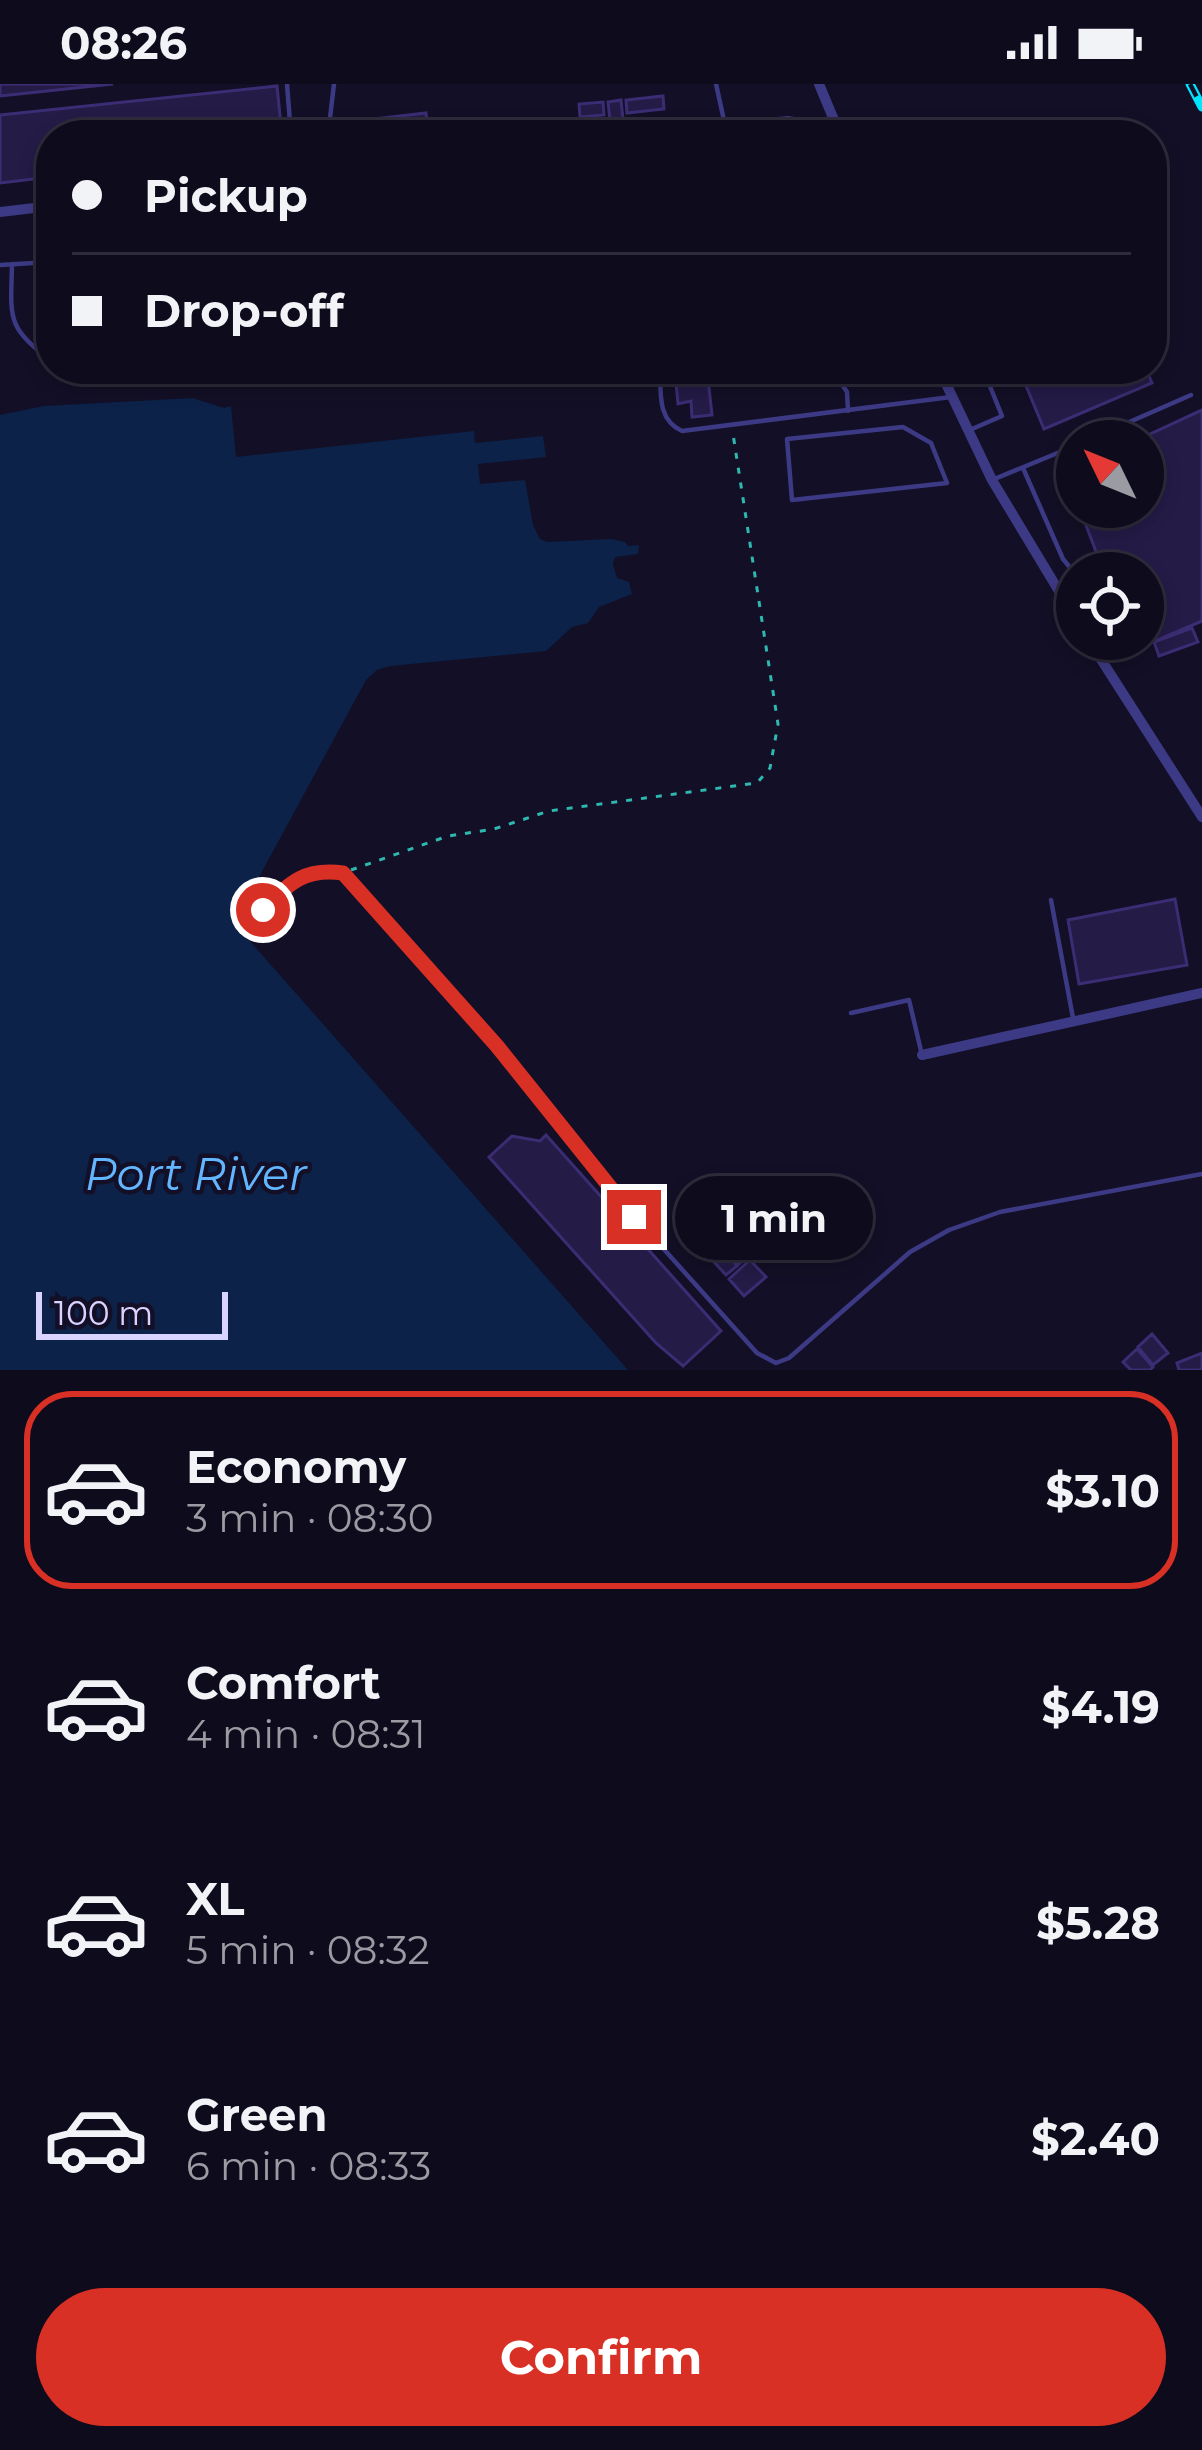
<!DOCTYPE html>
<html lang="en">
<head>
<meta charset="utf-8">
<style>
	:root { --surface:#0e0b1c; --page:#171425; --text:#f1f3f6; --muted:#9b9ba3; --line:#2e2b3b; --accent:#d93025 }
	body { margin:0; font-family:Montserrat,sans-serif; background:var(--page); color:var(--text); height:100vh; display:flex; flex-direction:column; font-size:45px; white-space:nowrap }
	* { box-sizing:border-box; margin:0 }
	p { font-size:39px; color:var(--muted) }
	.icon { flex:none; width:66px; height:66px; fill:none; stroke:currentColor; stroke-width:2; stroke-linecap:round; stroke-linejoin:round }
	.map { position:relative; height:1286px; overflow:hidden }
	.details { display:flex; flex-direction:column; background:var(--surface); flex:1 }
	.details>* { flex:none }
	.hud { position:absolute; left:36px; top:36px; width:1131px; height:264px; border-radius:48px; box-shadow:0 6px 18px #0003,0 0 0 3px var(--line); display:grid; align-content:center; height:264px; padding:0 36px; background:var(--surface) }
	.needle { width:78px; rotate:313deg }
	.fabs { position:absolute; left:1056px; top:336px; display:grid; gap:24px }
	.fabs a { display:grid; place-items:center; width:108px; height:108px; border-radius:50%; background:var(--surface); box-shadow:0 6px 18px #0003,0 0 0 3px var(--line); font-size:60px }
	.scale { position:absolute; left:36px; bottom:30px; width:192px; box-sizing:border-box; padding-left:12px; border:6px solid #d9d4ff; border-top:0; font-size:33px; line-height:42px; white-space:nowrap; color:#d9d4ff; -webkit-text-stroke:9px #130f26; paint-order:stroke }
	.end { position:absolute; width:54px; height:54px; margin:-27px; border:15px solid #d93025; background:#fff; box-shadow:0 0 0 6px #fff }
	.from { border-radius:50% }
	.bubble { position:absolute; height:84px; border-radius:42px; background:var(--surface); box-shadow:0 6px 18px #0003,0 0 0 3px var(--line); font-size:39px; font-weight:700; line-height:84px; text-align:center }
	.hud b { display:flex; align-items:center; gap:42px; height:114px; font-size:45px }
	.hud b+b { border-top:3px solid var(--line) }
	.hud i { width:30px; height:30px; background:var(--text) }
	ul { padding:21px 0 0; list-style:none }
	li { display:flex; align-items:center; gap:36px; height:198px; margin:0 24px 18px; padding:0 12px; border:6px solid transparent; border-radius:48px }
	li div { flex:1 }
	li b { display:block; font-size:45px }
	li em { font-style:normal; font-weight:700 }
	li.on { border-color:var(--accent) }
	li>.icon { width:108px; height:108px; stroke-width:1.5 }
	.button { display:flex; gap:24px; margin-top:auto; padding:24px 36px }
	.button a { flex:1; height:138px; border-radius:72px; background:var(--accent); color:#fff; font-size:48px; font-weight:700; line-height:138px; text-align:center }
	.status { display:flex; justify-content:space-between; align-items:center; height:84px; padding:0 60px; background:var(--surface); direction:ltr }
	.status svg { height:33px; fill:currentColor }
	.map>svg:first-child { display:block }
	.water { fill:#0c2248 }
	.building { fill:#241b47; stroke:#3b2d73; stroke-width:3 }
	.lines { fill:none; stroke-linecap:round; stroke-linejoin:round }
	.path { stroke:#2fb8b0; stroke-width:3; stroke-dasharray:6 9; stroke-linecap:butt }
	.service { stroke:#3d3a85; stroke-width:4.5 }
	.minor { stroke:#3d3a85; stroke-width:10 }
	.rail-casing { stroke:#00e5ff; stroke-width:9 }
	.rail { stroke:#130f26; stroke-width:4.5; stroke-dasharray:14; stroke-linecap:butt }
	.route { stroke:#d93025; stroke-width:15 }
	.labels { text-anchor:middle; stroke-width:9; stroke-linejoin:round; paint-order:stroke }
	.water-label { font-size:45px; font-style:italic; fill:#62b6ff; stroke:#130f26 }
</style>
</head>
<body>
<div class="status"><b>08:26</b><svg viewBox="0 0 49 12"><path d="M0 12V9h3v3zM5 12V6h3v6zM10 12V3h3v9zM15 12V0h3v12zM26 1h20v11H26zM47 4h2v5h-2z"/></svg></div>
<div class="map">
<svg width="1202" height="1286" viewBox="0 0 1202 1286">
	<rect width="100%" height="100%" fill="#130f26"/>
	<path class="water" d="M193 314 224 324 231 322 236 373 474 347 475 359 543 352 546 373 478 380 480 400 525 396 533 441 540 455 547 458 611 455 625 458 628 462 639 461 638 470 615 473 613 481 617 494 629 498 632 510 599 523 588 539 572 543 546 567 390 582 377 586 366 596 234 839 628 1286H0V331L44 322Z"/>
	<path class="building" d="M0 0H113L0 12Z
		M277 2 282 51H51V93L0 99V31Z
		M663 12 664 25 627 29 626 16Z
		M621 16 623 35 610 36 608 18Z
		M603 18 604 31 580 33 579 20Z
		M426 29 429 51H357L356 37Z
		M707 285 712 331 692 333 691 317 678 320 675 289Z
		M1019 285H1146L1152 299 1044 345Z
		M1202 326V537L1153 558 1143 532V489H1126L1119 470 1100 478 1079 423H1143V357H1135Z
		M1077 384V419L1066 389Z
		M1192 544 1198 558 1159 572 1154 558Z
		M1175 815 1187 881 1079 900 1068 836Z
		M546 1051 721 1247 683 1282 656 1259 489 1073 512 1052 540 1057Z
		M700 1125 728 1154 720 1161 737 1182 726 1191 678 1139 691 1128 694 1131Z
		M735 1159 747 1173 739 1180 726 1167Z
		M750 1176 766 1193 744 1212 729 1195Z
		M1152 1250 1168 1269 1153 1281 1138 1263Z
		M1137 1265 1153 1283 1150 1286H1131L1123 1278Z
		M1202 1269V1286H1179L1177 1279Z"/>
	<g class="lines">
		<path class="path" d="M351 786 448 752 494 745 549 727 757 699 770 684 778 640 733 350"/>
		<path class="service" d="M287 0 291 51
			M716 0 725 41
			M328 51 334 0
			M12 180C11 231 5 244 51 276
			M0 181 51 178
			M67 285C102 305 156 301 191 285
			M660 285C661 309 657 336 682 347L951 313
			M832 285 847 308 848 327
			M903 343 931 359 947 399 792 416 787 355Z
			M972 345 1002 332 983 285
			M1086 357 1191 311
			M1023 384 1063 475 1077 492
			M992 396 1077 361
			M1064 506 1077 502
			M1051 816 1073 934
			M263 826C291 798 302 784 343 789L497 962 609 1104 757 1269 776 1279 789 1274 910 1168 949 1146 1000 1128 1202 1090
			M851 929 909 916 922 971"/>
		<path class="minor" d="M819 0 839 48
			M662 51 788 37 839 47
			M0 128 51 122
			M939 285 992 396 1077 537
			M1088 555 1202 733
			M922 971 1202 909"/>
		<defs>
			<path id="rail" d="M1190 0 1202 23"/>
		</defs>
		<use href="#rail" class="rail-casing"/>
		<use href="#rail" class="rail"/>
	</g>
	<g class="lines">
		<path class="route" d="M263 826C290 799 303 784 343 789L497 962 634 1133"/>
	</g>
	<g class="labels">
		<g class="water-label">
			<text x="196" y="1106">Port River</text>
		</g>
	</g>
</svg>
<div class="fabs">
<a><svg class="needle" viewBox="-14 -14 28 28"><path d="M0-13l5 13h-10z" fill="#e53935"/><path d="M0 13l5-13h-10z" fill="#9b9ba3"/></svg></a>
<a><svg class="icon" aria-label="locate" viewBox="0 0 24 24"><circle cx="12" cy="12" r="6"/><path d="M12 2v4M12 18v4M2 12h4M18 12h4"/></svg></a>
</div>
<div class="scale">100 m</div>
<i class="end from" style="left:263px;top:826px"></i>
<i class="end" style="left:634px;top:1133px"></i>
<div class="bubble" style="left:675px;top:1092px;width:198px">1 min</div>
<div class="hud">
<b><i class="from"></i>Pickup</b>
<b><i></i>Drop-off</b>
</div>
</div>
<section class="details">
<ul>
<li class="on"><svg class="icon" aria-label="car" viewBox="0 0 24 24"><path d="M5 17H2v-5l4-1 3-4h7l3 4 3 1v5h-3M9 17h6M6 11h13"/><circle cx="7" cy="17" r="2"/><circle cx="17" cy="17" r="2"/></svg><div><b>Economy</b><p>3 min · 08:30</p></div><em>$3.10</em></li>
<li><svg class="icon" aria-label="car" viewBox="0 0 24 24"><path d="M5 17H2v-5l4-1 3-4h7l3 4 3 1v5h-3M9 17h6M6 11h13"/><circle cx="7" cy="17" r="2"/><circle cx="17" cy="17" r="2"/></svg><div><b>Comfort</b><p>4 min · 08:31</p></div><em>$4.19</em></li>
<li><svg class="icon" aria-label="car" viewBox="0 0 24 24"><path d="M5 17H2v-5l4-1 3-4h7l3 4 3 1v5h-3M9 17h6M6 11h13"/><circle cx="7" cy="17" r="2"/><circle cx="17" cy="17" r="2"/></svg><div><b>XL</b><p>5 min · 08:32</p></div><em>$5.28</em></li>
<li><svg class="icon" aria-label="car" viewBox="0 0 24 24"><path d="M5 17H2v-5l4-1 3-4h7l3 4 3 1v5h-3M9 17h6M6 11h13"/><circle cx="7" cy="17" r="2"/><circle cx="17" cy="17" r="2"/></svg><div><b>Green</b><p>6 min · 08:33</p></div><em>$2.40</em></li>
</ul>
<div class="button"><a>Confirm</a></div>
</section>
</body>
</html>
